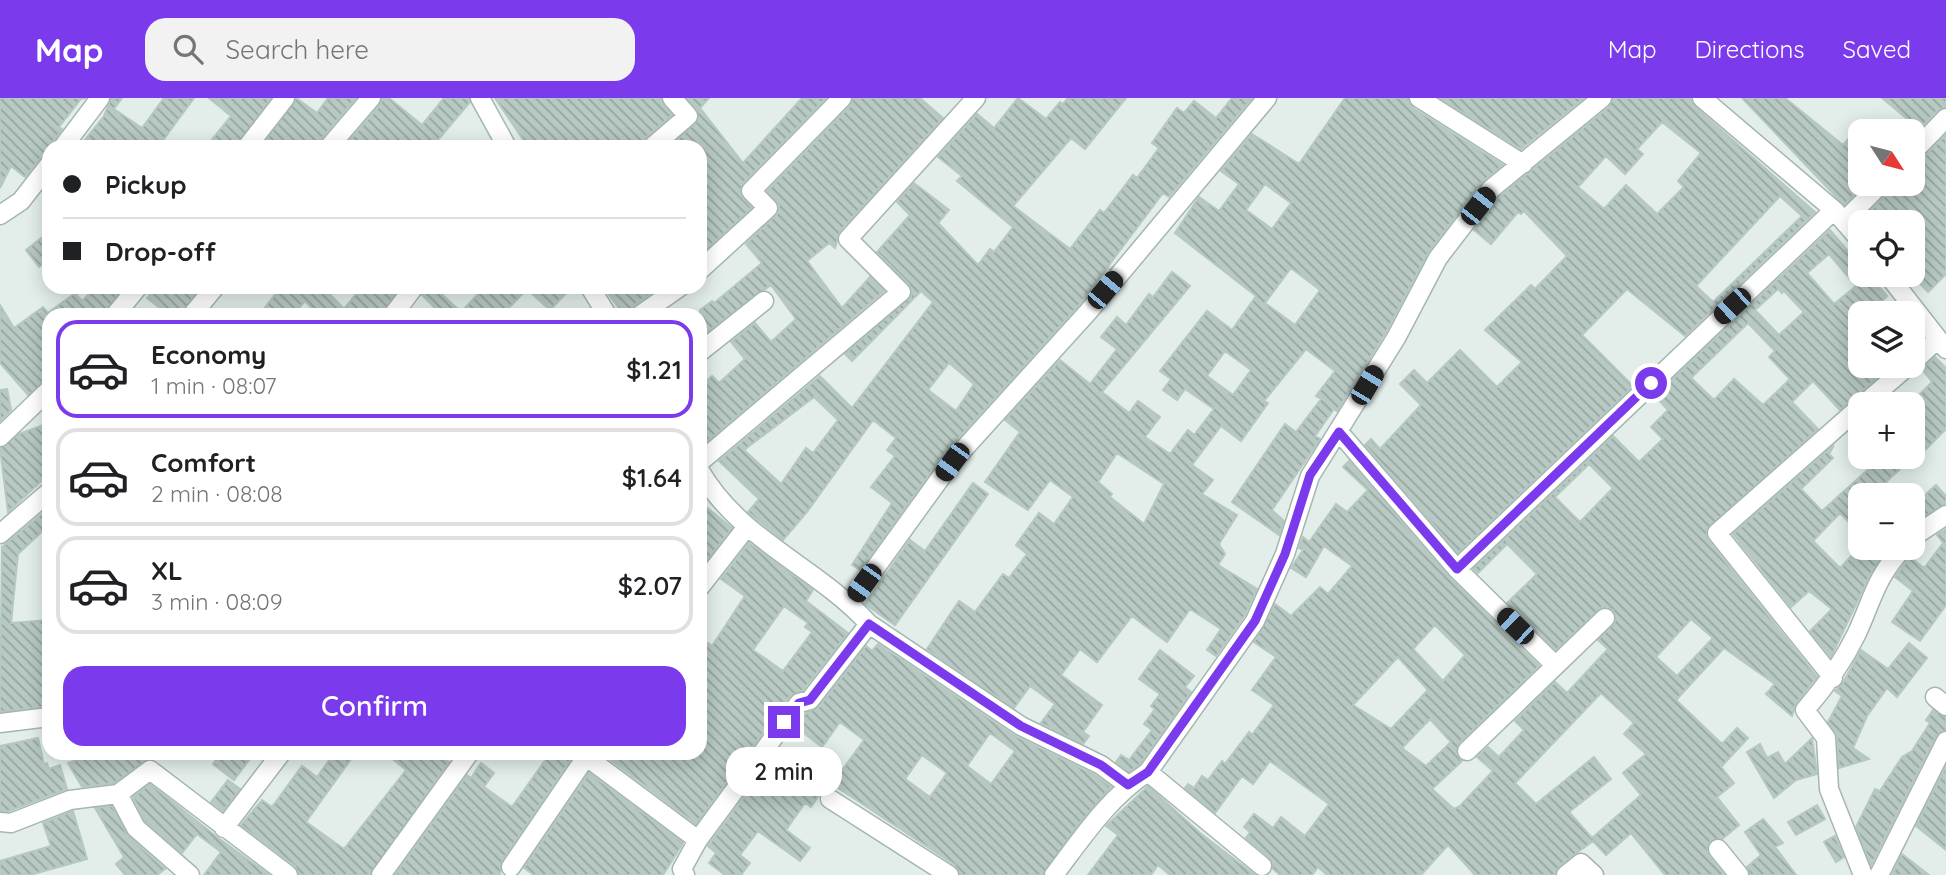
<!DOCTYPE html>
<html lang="en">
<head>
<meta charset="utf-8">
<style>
	:root { --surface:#fff; --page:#f2f2f2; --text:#202124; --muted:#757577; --line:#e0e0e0; --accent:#7c3aed }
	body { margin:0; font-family:Quicksand,sans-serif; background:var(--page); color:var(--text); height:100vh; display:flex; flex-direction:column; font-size:26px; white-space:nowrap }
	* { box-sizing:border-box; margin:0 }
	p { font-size:23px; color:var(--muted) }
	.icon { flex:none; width:38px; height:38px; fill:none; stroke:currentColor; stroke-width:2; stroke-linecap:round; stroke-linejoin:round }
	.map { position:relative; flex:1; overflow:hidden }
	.drawer { position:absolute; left:42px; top:210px; width:665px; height:452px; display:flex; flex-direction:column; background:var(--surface); border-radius:21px; box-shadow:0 4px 18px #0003 }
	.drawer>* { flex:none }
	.banner { position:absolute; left:42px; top:42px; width:665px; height:154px; border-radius:21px; box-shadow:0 4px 18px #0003; display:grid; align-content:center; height:154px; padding:0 21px; background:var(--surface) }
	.needle { width:46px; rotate:126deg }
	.tools { position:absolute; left:1848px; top:21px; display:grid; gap:14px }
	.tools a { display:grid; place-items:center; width:77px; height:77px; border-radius:14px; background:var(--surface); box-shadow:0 4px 18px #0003; font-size:35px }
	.end { position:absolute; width:32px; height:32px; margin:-16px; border:9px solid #7c3aed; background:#fff; box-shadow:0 0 0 4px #fff }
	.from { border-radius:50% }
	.bubble { position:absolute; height:49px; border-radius:21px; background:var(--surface); box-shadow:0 4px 18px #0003; font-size:23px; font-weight:600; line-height:49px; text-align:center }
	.car { position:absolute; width:21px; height:42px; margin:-21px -10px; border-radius:9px; box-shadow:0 0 5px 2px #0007; background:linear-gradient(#222 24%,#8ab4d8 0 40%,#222 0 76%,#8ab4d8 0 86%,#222 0) }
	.banner b { display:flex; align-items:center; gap:24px; height:66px; font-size:26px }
	.banner b+b { border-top:2px solid var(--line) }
	.banner i { width:18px; height:18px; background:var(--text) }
	ul { padding:12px 0 0; list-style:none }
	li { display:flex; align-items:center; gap:21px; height:98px; margin:0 14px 10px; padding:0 7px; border:4px solid var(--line); border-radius:21px }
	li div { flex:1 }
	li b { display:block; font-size:26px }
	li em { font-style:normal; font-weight:600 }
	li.active { border-color:var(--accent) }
	li>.icon { width:63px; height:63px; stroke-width:1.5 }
	.primary-button { display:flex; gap:14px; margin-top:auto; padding:14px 21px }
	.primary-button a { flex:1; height:80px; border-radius:21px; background:var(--accent); color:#fff; font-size:28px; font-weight:600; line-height:80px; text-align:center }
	header { display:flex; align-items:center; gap:42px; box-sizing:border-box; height:98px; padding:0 35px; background:var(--accent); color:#fff }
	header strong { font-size:33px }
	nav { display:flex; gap:38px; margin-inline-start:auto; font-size:24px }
	.search { width:490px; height:63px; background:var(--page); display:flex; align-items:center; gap:18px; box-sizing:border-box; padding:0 24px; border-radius:21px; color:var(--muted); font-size:26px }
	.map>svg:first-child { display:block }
	.building { fill:url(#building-back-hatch); stroke:#b5c8c1; stroke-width:2; fill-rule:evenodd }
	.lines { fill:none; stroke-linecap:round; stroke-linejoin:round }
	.minor-casing { stroke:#a5b6b2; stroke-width:21 }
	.minor { stroke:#fff; stroke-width:18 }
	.route { stroke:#7c3aed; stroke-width:9 }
</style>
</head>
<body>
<header>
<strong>Map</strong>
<div class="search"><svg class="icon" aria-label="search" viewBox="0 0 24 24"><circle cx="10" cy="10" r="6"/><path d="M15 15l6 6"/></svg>Search here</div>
<nav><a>Map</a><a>Directions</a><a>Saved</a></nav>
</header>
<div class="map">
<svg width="1946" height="777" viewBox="0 0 1946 777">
	<defs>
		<pattern id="building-back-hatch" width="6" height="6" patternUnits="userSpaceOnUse" patternTransform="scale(1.75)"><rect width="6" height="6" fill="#b8c9c3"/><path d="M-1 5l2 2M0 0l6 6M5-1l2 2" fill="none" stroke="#95a59f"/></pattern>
	</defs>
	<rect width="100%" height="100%" fill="#e3eeea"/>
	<path class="building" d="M0 0H86L81 1 59 29 62 31 49 49 48 56 43 57 25 79 11 68 0 90Z
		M111 0H122L114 11 142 30 164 0H194L158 49H94L85 42 104 18Z
		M209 0H271L236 49H206L231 18Z
		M296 0 317 15 328 0H356L320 42 318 49H261Z
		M382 0H389L422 27 444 0H469L470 4 432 49H344L380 7Z
		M495 0H661L672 17 645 40 641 49H528Z
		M687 0H709L700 10 743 65 802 0H826L743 85 740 97 752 110 700 157V49H669L698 22 697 11Z
		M853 0H920L943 20 840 133 835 150 829 145 807 163 842 210 870 179 884 193 704 346 700 341V289L712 278 719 285 745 261 731 244 755 225 771 244 796 221 771 187 700 239V212L712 203 714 205 762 165 746 146 779 114V107L767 93 850 8Z
		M1018 0 1046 21 1060 4 1063 6 1068 0H1126L1085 51 1071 40 1013 108 1070 151 1100 112 1104 115 1133 77 1137 80 1159 50 1152 45 1177 10 1184 15 1194 3 1216 20 1232 0H1252L1169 99 1163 95 1079 207 944 356 860 472 852 467 892 405 871 389 895 358 887 352 896 340 873 322 807 414 783 442 748 414 759 401 719 363 820 278 852 310 933 204 921 193 852 263 845 256 911 198 909 186 877 154 910 117 897 104 914 85 949 112 938 125 978 167 990 151 994 154 1013 129 957 83 962 78 938 59 977 16 994 30ZM949 265 974 286 956 313 928 292ZM814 299 838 322 813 355 806 350 781 386 744 352Z
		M1345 0H1408L1413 10 1503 67 1482 84 1429 153 1386 234 1337 313 1334 311 1315 338 1320 341 1272 412 1284 423 1279 437 1232 404 1285 326 1296 334 1321 301 1316 298 1335 273 1306 251 1264 303 1268 305 1241 343 1221 328 1192 367 1213 382 1202 396 1237 417 1219 446 1225 456 1218 467 1257 491 1245 517 1216 558 1207 552 1221 531 1190 511 1167 544 1132 518 1097 564 1080 551 1061 577 1102 607 1083 634 1089 638 1083 646 1041 625 1055 606 1030 588 1014 610 927 551 959 503 975 514 1003 476 1009 480 1027 456 1016 447 1039 415 1054 426 1073 399 1050 382 1028 412 985 384 1020 334 1005 322 1060 262 1090 286 1117 251 1101 239 1117 219 1126 227 1149 196 1153 199 1172 174 1190 188 1102 294 1129 315 1138 303 1160 319 1145 339 1170 356 1188 332 1194 337 1214 311 1185 291 1177 302 1163 292 1171 281 1160 273 1207 213 1232 232 1256 198 1175 135 1199 99 1219 113 1239 86 1221 73 1252 36 1299 66ZM1265 86 1291 105 1272 131 1246 112ZM1291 170 1320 192 1295 227 1265 205ZM1225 253 1251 272 1233 297 1207 278ZM1117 355 1164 386 1144 426 1110 399 1112 396 1098 384Z
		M1440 0H1584L1521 51Z
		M1613 0H1690L1695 9 1815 114 1685 238 1627 191 1582 237 1633 288 1458 455 1365 347 1371 341 1380 351 1421 307 1400 286 1414 272 1427 285 1460 252 1497 289 1522 264 1485 232 1531 187 1535 191 1567 158 1524 113 1521 116 1518 114 1491 146 1474 132 1499 99 1609 9ZM1662 24 1701 55 1678 83 1684 89 1657 116 1626 87 1604 111 1578 89 1606 58 1625 76 1643 56 1637 51ZM1780 98 1802 118 1713 204 1696 188Z
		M1742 0H1785L1843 47 1860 28V86H1865L1844 107Z
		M1882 0H1946V9L1938 12 1919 31Z
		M1946 36V176L1928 194 1913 178V124L1860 123 1889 94 1892 86H1913V65L1921 62Z
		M1830 132 1860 167V177H1869L1887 198 1882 203 1895 215H1860V268H1891L1840 312 1813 283 1792 304 1818 331 1706 432 1708 442 1817 579 1796 605 1792 618 1766 596 1775 586 1724 550 1676 602 1722 646 1737 630 1748 640 1721 669 1734 685 1717 699 1739 727 1722 741 1711 742 1707 748 1709 758 1724 777H1665L1631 735 1606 757 1593 743 1559 768 1555 777H1475L1448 747 1421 777H1327L1318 769 1312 777H1280L1273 771 1269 759 1246 740 1250 734 1244 729 1254 716 1273 730 1281 719 1305 738 1329 706 1270 663 1253 686 1242 678 1215 715 1185 690 1188 686 1194 690 1202 678 1208 682 1222 663 1225 666 1249 634 1252 637 1274 607 1252 592 1276 559 1254 544 1275 506 1291 518 1320 489 1328 496 1352 468 1324 448 1306 479 1291 470 1303 452 1299 450 1303 439 1309 444 1336 406 1347 414 1368 392 1343 369 1349 363 1449 479 1539 568 1459 645 1456 655 1462 663 1432 691 1454 711 1460 708 1493 673 1477 659 1488 649 1499 659 1524 632 1515 623 1555 584 1567 595 1608 551 1598 542 1616 522 1613 512 1602 509 1556 552 1507 505 1537 476 1507 446 1478 475 1473 471 1613 338 1639 364 1663 341 1651 329 1668 312 1655 298ZM1829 156 1856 188 1834 206 1807 175ZM1778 191 1782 195 1784 193 1804 214 1779 237 1755 212ZM1748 225 1775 253 1769 259 1790 281 1763 307 1734 281 1714 302 1691 280ZM1589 366 1613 390 1580 424 1555 399ZM1691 521 1713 540 1677 578 1656 559ZM1435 527 1465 557 1443 583 1413 551ZM1398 559 1428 592 1391 631 1353 607ZM1601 595 1634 625 1624 636 1646 656 1623 675 1641 697 1592 740 1569 714 1611 681 1594 659 1536 706 1515 685ZM1430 621 1451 644 1426 668 1402 650Z
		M49 134V162L39 169 26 152Z
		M96 189H123L104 217H49V281L28 297 0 265V207L14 230 43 209 48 215 75 195 82 203Z
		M156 189 172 198 179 189H200L181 217H169L147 200Z
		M281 189H323L344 211 362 189H400L382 217H318L305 203 293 217H259Z
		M425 189H434L461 214 485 189H572L550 212 527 191 502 217H442L422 197Z
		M620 189H660L633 208 629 217H624L609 197Z
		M1935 259 1946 270V331L1913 364V359L1886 384 1898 397H1860V435L1840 415 1813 443 1840 470 1859 450H1888L1871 475 1831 559 1810 533 1832 511 1809 493 1791 509 1733 436 1834 347 1829 356 1833 360 1801 391 1822 413 1882 359H1913V303L1932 284 1922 271Z
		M7 291 11 312 0 323V292Z
		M49 325V376L8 414 0 350 19 336Z
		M973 385 988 396 895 527 865 506 910 442 925 453Z
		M1936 387 1946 398V406L1913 425V408Z
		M700 404 732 430 703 467 700 465Z
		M44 414 49 419V427L18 456 11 525 49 522V608L0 614 2 449Z
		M1946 431V507L1920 543 1892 524 1913 493 1895 479 1910 459 1924 470 1943 445 1937 437Z
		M749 445 813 492 806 503 848 535 803 592 790 598 696 726 600 654H700V556L708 545 712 548 745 498 721 481ZM784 508 808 525 805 529 812 534 783 573 753 552Z
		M1909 545 1927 560 1897 599 1887 590 1867 618 1853 650 1869 661 1839 670 1837 639 1828 624 1842 598 1835 593 1843 585 1861 552 1888 571Z
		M878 546 1015 638 1095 677 1111 689 1077 728 1043 777H960L955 767 832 686 864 642 840 624 822 649 796 629 806 615 819 609 866 548 872 553ZM990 635 1015 653 991 686 967 668ZM922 657 947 675 930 699 905 681Z
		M1160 552 1194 578 1185 589 1191 594 1140 666 1129 674 1116 664 1121 657 1129 662 1152 632 1144 626 1155 611 1151 608 1160 596 1139 581Z
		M1933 612 1946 619V632L1936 638 1871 767 1856 729 1875 691 1880 693 1902 659 1912 653 1930 625 1926 622Z
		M38 640 44 666 47 665 49 671 60 667 67 691 9 713H0V648Z
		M1812 640 1817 676 1796 682 1774 700 1747 654 1760 646 1767 660 1778 654 1785 666Z
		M99 654H140L147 662 114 685 82 689 68 665Z
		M222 654H255L234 682 213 666Z
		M335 654H356L306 724 344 751 406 672 384 654H437L449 664 370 777H299L295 768 241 727 262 702 272 709 302 668 317 679Z
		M551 654H569L571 661 502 763 500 777H395L467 677 471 680 481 665 494 675 484 689 512 709Z
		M798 668 826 687 811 709 805 705 786 732 810 750 800 763 758 733 740 757 750 765 741 777H725L709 765 716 755 708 748 766 669 786 684Z
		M1946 668V752L1916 728Z
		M589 675 683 745 663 777H534L524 770Z
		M228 682 240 691 223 713 211 704Z
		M150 686 217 739 269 777H204L221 754 197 736 182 755 145 723 133 699Z
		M1148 688 1200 735 1255 777H1170L1158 767 1151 777H1088L1118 737 1106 728Z
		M1817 707 1825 721 1796 737 1788 724Z
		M112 708 128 738 165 771 157 777H125L116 766 124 759 95 710Z
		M73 713 87 761 30 777H0V763L51 748 43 725Z
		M1763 721 1783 745 1775 749 1796 777H1750L1747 769 1761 757 1745 734Z
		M1835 738 1844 759 1836 764 1824 744Z
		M1902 756 1929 777H1892Z"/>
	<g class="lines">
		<defs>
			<path id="minor" d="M480 0 507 49
				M1419 0 1523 66
				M1702 0 1834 112 1860 142
				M63 49 100 0
				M247 49 285 0
				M329 49 371 0
				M652 49 688 18 672 0
				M1913 54 1946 20
				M0 117 21 103 49 67
				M1845 122 1881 86
				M700 172 768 110 751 93 842 0
				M1888 177 1946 251
				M590 189 607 217
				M115 217 138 189
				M192 217 215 189
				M393 217 414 189
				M640 217 680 189
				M700 254 764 203
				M1913 264 1938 241
				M1864 306 1908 268
				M1339 334 1457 471 1554 566
				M0 339 49 292
				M700 364 901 194 848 141 976 0
				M700 373C740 442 817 469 869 526L1021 628 1101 667 1128 687
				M0 436 49 394
				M1913 439 1946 417
				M1457 471 1834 112
				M700 489 746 430
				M850 505 952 364 1088 214 1267 0
				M1833 580 1717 435 1860 309
				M1935 599 1946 608
				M0 625 49 619
				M1467 653 1605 520
				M580 654 698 742
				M1148 674 1262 768
				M118 696 136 730 190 777
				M830 701 949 777
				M0 724 11 725 70 702 118 696 150 672 288 777
				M224 730 282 654
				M1718 751 1739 777
				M511 769 586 659
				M381 777 470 654
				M685 777 682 771 698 742 799 605 810 602 869 526
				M1054 777C1082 740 1109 699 1148 674L1255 523 1285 456 1310 378 1396 240 1438 160 1491 91 1602 0
				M1566 777 1581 765 1594 777
				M1863 777 1829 691 1826 640 1805 612C1826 588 1843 564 1857 535 1873 500 1876 479 1903 450
				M1879 777 1946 643"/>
		</defs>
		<use href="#minor" class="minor-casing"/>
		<use href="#minor" class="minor"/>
	</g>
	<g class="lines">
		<path class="route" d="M784 624 799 605 810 602 869 526 1021 628 1101 667 1128 687 1148 674 1255 523 1285 456 1310 377 1339 334 1457 471 1651 285"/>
	</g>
</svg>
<div class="tools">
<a><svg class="needle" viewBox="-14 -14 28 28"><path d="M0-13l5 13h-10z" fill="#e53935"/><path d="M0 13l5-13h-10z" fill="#757577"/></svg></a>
<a><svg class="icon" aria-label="locate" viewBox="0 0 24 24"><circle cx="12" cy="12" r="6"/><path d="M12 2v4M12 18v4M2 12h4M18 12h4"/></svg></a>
<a><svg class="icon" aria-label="layers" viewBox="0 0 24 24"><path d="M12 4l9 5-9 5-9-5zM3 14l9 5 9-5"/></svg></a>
<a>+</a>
<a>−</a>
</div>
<i class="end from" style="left:1651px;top:285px"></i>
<i class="end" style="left:784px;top:624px"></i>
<div class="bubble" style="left:726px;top:649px;width:116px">2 min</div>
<i class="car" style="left:1478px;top:108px;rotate:38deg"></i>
<i class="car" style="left:1105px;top:192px;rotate:40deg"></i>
<i class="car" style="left:1732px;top:208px;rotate:227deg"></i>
<i class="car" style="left:1367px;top:287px;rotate:31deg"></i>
<i class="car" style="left:952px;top:364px;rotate:216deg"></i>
<i class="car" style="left:864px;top:485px;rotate:216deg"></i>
<i class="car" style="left:1515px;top:528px;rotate:314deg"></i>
<div class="banner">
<b><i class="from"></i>Pickup</b>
<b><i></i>Drop-off</b>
</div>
<section class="drawer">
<ul>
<li class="active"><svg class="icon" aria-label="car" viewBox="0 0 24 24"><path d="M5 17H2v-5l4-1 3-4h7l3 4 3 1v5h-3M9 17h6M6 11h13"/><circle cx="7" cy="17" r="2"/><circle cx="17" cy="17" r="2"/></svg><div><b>Economy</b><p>1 min · 08:07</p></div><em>$1.21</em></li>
<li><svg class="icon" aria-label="car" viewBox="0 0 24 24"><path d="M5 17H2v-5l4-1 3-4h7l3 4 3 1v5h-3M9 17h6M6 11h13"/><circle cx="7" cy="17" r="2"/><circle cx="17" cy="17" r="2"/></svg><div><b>Comfort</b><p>2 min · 08:08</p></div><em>$1.64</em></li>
<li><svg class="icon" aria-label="car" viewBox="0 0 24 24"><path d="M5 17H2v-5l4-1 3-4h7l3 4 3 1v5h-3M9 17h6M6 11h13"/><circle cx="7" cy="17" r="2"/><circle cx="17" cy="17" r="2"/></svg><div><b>XL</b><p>3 min · 08:09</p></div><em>$2.07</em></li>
</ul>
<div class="primary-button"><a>Confirm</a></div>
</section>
</div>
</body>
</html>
